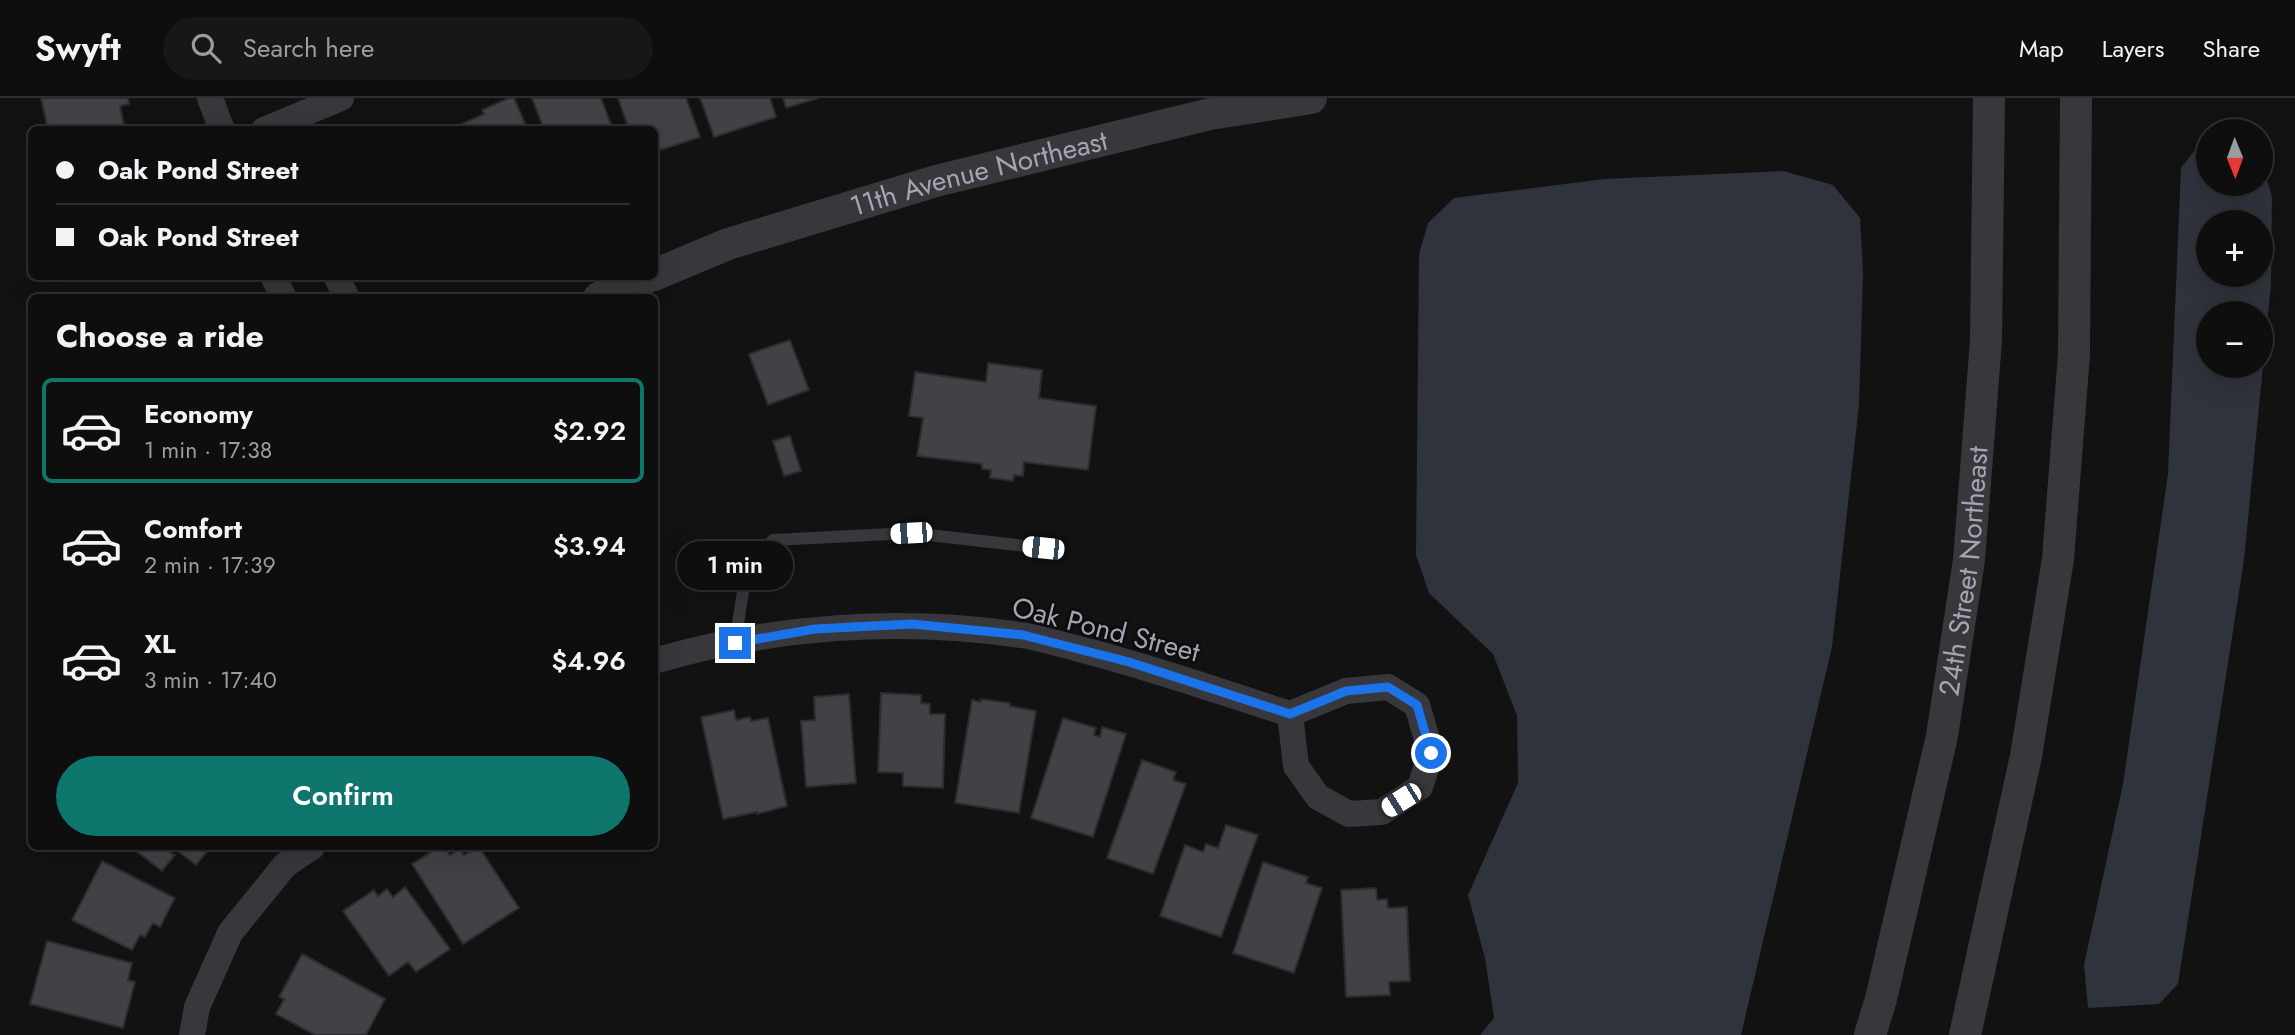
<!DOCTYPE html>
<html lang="en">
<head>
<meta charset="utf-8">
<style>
	:root { --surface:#0e0e0e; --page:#171717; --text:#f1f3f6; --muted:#9b9c9e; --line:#2e2e2e; --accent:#0f766e }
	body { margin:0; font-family:Jost,sans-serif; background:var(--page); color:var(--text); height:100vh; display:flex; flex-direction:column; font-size:26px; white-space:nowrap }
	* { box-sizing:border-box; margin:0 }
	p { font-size:23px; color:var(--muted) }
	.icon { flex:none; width:38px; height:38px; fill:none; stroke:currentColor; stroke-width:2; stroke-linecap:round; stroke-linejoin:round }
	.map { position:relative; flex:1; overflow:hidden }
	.sheet { position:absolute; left:28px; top:196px; width:630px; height:556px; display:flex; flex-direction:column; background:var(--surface); border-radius:10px; box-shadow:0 7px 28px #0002,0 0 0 2px var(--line) }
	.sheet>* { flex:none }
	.banner { position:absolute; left:28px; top:28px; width:630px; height:154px; border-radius:10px; box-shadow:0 7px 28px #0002,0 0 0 2px var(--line); display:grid; align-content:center; height:154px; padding:0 28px; background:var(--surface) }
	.needle { width:46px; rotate:179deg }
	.buttons { position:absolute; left:2196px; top:21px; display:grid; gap:14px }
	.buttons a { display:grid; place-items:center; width:77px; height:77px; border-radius:50%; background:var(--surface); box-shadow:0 7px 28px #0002,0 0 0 2px var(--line); font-size:35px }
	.end { position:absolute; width:32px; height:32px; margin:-16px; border:9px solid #1a73e8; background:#fff; box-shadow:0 0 0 4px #fff }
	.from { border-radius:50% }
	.bubble { position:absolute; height:49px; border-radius:24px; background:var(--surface); box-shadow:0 7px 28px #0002,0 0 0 2px var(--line); font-size:23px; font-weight:600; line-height:49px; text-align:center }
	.car { position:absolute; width:21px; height:42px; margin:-21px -10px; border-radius:9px; box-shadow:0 0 5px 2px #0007; background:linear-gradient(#fff 24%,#345 0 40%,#fff 0 76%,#345 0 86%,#fff 0) }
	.banner b { display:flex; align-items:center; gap:24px; height:66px; font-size:26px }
	.banner b+b { border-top:2px solid var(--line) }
	.banner i { width:18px; height:18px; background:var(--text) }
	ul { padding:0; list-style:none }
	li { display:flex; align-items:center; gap:21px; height:105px; margin:0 14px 10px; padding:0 14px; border:4px solid transparent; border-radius:10px }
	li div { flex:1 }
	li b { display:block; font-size:26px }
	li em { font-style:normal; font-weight:600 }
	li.selected { border-color:var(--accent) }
	li>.icon { width:63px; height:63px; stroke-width:1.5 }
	h2 { padding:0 28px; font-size:32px; line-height:84px }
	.button { display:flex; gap:14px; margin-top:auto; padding:14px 28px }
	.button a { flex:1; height:80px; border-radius:42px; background:var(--accent); color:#fff; font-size:28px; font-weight:600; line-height:80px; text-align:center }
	header { display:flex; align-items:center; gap:42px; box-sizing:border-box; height:98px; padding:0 35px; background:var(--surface); border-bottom:2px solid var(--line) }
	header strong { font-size:33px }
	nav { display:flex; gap:38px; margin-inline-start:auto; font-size:24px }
	.search { width:490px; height:63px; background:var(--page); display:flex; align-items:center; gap:18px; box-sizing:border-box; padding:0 24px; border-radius:38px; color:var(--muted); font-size:26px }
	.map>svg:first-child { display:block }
	.water { fill:#2e333c; fill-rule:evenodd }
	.building { fill:#414146; stroke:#2c2c2f; stroke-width:2 }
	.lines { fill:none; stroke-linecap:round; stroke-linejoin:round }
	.service { stroke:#38383c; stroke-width:12 }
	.minor { stroke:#38383c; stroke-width:26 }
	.tertiary { stroke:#38383c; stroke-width:32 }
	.route { stroke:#1a73e8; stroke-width:9 }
	.labels { text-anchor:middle; stroke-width:5; stroke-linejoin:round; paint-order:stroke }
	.street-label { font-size:28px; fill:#a4a5b2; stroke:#0d0d0e }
</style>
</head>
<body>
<header>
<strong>Swyft</strong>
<div class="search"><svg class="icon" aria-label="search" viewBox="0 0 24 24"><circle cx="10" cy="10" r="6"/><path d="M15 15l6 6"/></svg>Search here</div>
<nav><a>Map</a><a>Layers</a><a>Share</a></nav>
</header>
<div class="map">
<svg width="2295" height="937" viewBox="0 0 2295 937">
	<rect width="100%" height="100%" fill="#121213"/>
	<path class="water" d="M2195 52H2208V86H2261V69L2264 71 2272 99 2271 186 2244 462 2178 886 2159 906 2088 910 2084 867 2123 686 2168 376 2181 70ZM2208 124H2261V177H2208ZM2208 215H2261V268H2208Z
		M1783 73 1833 87 1860 120 1863 175 1859 307 1832 549 1741 937H1480L1494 920 1485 860 1468 797 1518 685 1517 618 1493 556 1429 495 1416 457 1419 156 1428 125 1454 100 1604 81Z"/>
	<path class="building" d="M41 0H128L129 6 120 8 124 27 101 32H48Z
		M509 0H514L528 32H457L455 29 484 16 482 12Z
		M532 0H601L613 32H544Z
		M618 0H686L700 39 654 54V32H629Z
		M700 0H770L776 19 714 39Z
		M783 0H818L786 10Z
		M790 242 809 292 768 307 749 256Z
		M988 265 1042 272 1039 300 1096 308 1088 372 1024 364 1023 378 1014 377 1013 383 990 380 991 372 982 371V366L917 358 923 320 909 318 915 274 986 284Z
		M790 338 801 373 784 378 773 343Z
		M881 595 921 597V605L930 606V616H945L943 690 903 688V675L878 674Z
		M849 596 856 685 806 689 801 623 815 622 814 599Z
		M981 601 1010 605V608L1036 613 1019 715 955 705 972 602 981 604Z
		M734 612 736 622 750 619 751 623 768 620 787 708 757 716V714L723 721 701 619Z
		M1063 620 1096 630 1094 637 1100 639 1102 629 1126 636 1093 739 1031 720Z
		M1142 662 1176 674 1173 682 1186 686 1153 776 1107 760Z
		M1226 727 1258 737 1221 839 1160 818 1185 747 1203 754 1206 746 1218 750Z
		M131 749H211L196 767 175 751 171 755 175 757 162 773Z
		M439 749H444L450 757 460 751 464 757 479 749 519 810 463 846 412 766Z
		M102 763 175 800 160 829 153 825 145 839 140 837 132 852 72 822Z
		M1263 764 1308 779 1306 785 1322 790 1294 875 1233 855Z
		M405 789 450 851 416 874 408 864 389 878 343 813 374 792 378 798 387 791 393 799Z
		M1376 790 1377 802 1387 801 1388 810 1407 809 1410 883 1389 884 1390 897 1346 899 1341 792Z
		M47 843 132 865 128 882 135 884 123 930 30 906Z
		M302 856 385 901 366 937H315L276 916 284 901 279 899Z"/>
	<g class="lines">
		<path class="service" d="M735 544 746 475 773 442 911 435 1043 450"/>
		<path class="minor" d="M210 0 222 32
			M264 32 341 0
			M273 178 284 200
			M336 178 347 200
			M654 563C773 528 899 519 1021 537 1042 540 1062 547 1083 552 1153 570 1221 594 1290 616L1346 593 1388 589 1417 607 1431 655 1420 689 1382 714 1349 716 1318 699 1296 668 1290 616
			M192 937 197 909 230 835 285 767 312 749"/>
		<g class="tertiary">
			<path id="s1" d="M654 177 728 146 936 83 1210 16 1311 0"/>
			<path d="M599 200 650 178"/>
			<path id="s2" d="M1870 937 1881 901 1942 638 1969 462 1986 242 1989 0"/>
			<path d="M1965 937 2026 658 2058 461 2074 256 2076 0"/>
		</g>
	</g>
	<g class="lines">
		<path class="route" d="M735 545 815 531 912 526 1023 537 1129 564 1290 616 1346 593 1388 589 1417 607 1431 655"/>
	</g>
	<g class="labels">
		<g class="street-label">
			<text dy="10" stroke="none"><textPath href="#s1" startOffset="341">11th Avenue Northeast</textPath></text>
			<text dy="10" stroke="none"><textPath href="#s2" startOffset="474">24th Street Northeast</textPath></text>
			<text transform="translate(1106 531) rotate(14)" y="10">Oak Pond Street</text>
		</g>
	</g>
</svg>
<div class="buttons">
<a><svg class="needle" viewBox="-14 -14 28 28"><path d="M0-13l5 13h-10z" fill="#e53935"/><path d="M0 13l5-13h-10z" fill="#9b9c9e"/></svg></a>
<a>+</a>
<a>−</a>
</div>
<i class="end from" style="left:1431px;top:655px"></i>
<i class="end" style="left:735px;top:545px"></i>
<div class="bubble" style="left:677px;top:443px;width:116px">1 min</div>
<i class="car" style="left:911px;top:435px;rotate:267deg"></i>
<i class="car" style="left:1043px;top:450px;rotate:276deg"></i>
<i class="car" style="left:1401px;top:702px;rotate:238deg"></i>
<div class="banner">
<b><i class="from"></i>Oak Pond Street</b>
<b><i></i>Oak Pond Street</b>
</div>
<section class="sheet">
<h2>Choose a ride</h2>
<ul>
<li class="selected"><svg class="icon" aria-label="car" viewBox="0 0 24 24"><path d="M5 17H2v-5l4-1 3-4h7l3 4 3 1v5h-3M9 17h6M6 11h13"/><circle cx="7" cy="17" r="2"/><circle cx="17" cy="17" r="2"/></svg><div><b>Economy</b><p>1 min · 17:38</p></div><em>$2.92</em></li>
<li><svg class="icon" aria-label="car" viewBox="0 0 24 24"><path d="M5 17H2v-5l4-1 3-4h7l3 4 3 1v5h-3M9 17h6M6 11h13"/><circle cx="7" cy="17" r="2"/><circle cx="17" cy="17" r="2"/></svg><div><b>Comfort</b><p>2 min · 17:39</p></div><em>$3.94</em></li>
<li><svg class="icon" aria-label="car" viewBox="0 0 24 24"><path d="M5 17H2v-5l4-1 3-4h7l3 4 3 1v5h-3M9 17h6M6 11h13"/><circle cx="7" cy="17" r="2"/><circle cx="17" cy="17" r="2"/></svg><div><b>XL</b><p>3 min · 17:40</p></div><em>$4.96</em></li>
</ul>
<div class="button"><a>Confirm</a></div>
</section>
</div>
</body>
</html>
